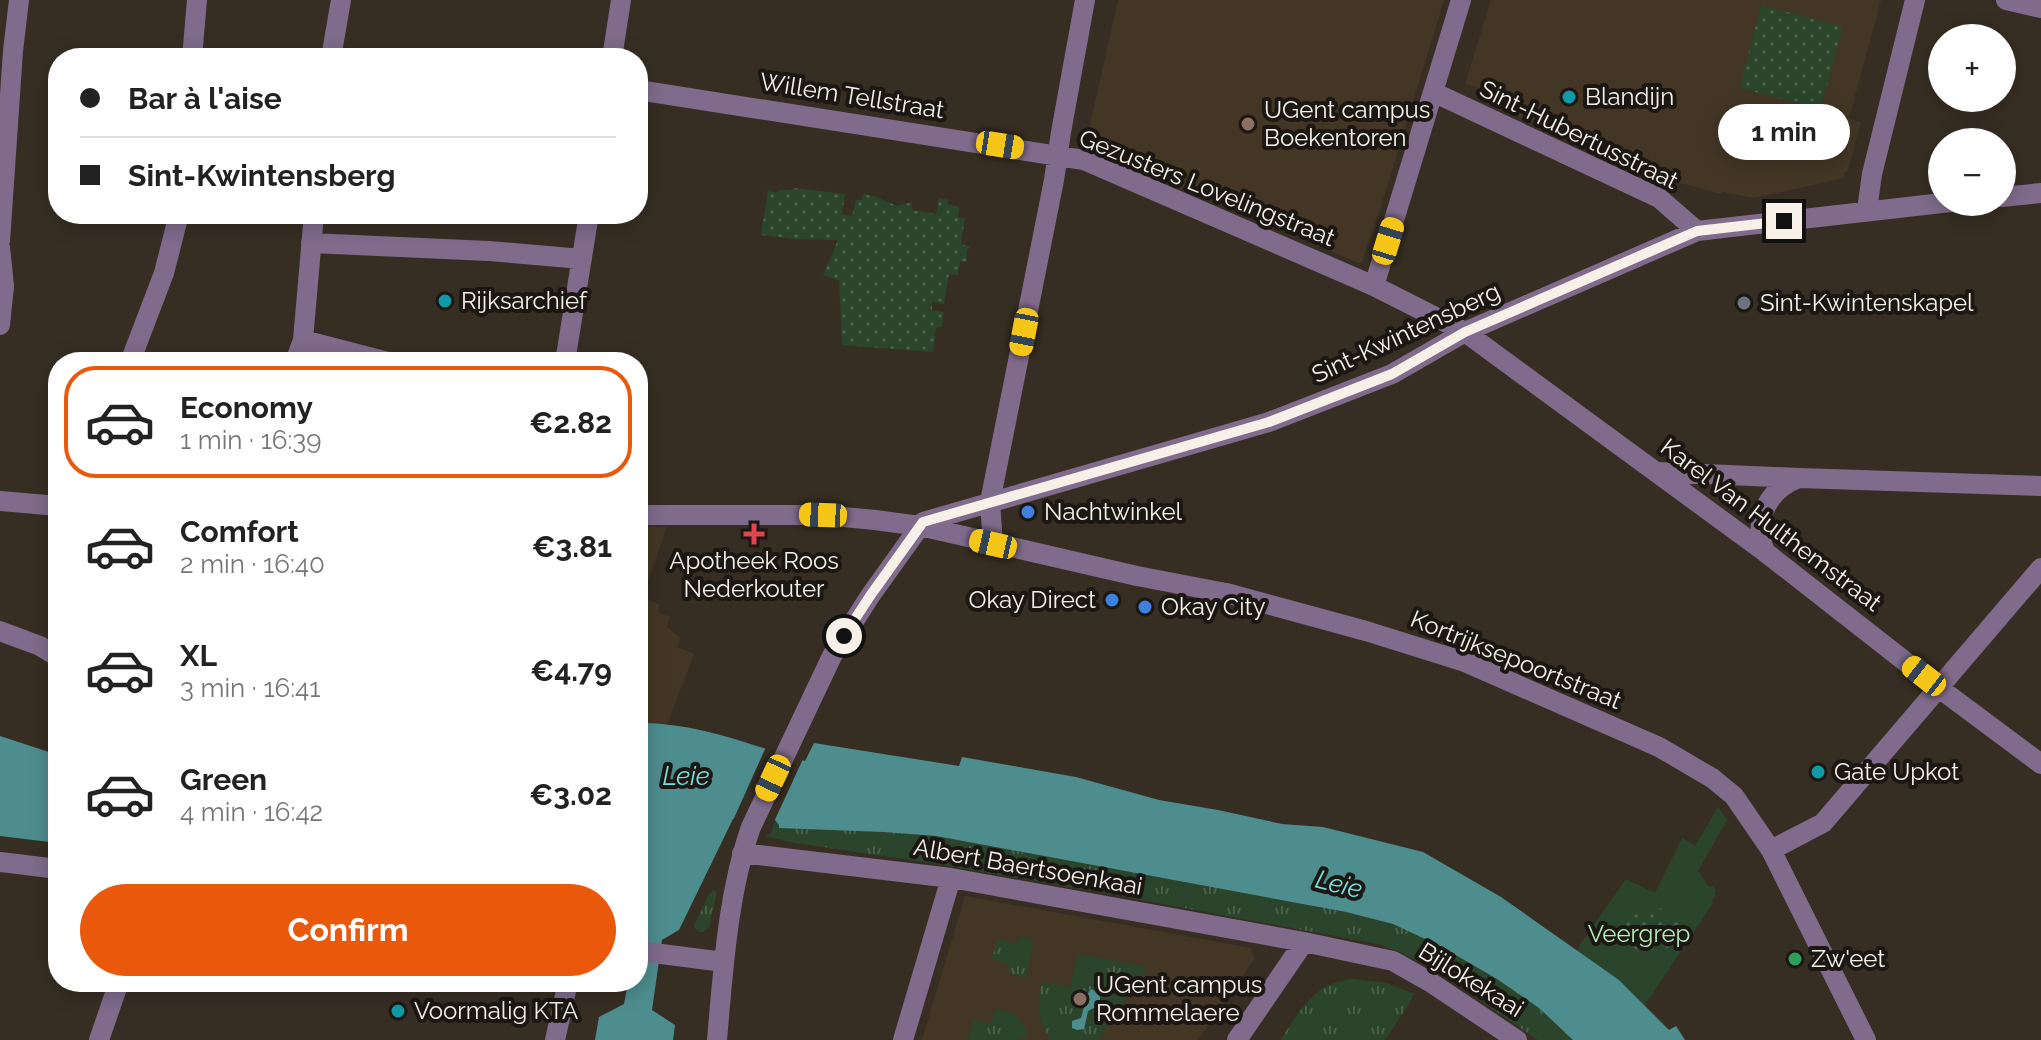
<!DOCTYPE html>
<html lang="en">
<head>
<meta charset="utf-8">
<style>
	:root { --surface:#fff; --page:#f2f2f2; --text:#222; --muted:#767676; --line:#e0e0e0; --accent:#ea580c }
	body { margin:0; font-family:Raleway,sans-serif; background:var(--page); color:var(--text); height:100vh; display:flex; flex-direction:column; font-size:30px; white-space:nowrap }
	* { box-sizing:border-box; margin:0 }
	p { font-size:26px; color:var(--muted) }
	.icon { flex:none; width:44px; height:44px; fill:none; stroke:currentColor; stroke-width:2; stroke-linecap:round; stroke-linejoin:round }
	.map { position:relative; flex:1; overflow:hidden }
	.sheet { position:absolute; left:48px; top:352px; width:600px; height:640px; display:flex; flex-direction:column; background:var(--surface); border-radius:32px; box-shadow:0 4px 20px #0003 }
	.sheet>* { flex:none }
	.banner { position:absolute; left:48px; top:48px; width:600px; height:176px; border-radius:32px; box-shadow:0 4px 20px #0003; display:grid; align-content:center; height:176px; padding:0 32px; background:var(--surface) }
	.fabs { position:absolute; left:1928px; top:24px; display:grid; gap:16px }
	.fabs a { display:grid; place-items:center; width:88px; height:88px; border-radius:50%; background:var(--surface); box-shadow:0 4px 20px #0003; font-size:40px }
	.end { position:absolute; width:36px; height:36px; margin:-18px; border:10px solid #f6f0e9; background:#111; box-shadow:0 0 0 4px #111 }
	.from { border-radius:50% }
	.bubble { position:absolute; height:56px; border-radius:28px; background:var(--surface); box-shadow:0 4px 20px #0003; font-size:26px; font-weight:700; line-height:56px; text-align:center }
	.car { position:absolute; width:24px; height:48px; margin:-24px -12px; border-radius:10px; box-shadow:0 0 6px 2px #0007; background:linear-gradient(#f5c518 24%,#345 0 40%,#f5c518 0 76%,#345 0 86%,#f5c518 0) }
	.banner b { display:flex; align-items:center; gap:28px; height:76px; font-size:30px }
	.banner b+b { border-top:2px solid var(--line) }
	.banner i { width:20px; height:20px; background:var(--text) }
	ul { padding:14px 0 0; list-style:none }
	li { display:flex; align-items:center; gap:24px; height:112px; margin:0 16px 12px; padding:0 16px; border:4px solid transparent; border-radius:32px }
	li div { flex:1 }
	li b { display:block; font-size:30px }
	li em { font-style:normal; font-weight:700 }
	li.current { border-color:var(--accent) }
	li>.icon { width:72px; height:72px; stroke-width:1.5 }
	.cta { display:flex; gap:16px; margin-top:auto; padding:16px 32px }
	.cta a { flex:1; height:92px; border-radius:48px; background:var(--accent); color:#fff; font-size:32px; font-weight:700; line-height:92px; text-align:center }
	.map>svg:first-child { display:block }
	.built { fill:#433625 }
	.grass { fill:url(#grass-tufts) }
	.park { fill:#2a452b }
	.garden { fill:url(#garden-dots) }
	.water { fill:#4e8d8e }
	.pier { fill:#372e23 }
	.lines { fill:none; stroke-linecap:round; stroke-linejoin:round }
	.minor { stroke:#806b8c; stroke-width:20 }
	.route { stroke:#f6f0e9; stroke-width:10 }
	.culture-dot { fill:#0f9aa8; stroke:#1b1712; stroke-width:3 }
	.education-dot { fill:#8d6e63; stroke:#1b1712; stroke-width:3 }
	.worship-dot { fill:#6b7280; stroke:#1b1712; stroke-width:3 }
	.shop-dot { fill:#3f7fe0; stroke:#1b1712; stroke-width:3 }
	.health-dot { fill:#e0444e; stroke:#1b1712; stroke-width:3 }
	.leisure-dot { fill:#2e9e5b; stroke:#1b1712; stroke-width:3 }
	.labels { text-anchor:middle; stroke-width:8; stroke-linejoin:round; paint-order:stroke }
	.street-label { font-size:24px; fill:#f6f0e9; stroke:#1b1712 }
	.poi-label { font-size:24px; fill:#f6f0e9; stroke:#1b1712; text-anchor:start }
	.park-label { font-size:24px; fill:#b3edb5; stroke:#1b1712 }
	.water-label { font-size:26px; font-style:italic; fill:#78dee0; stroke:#1b1712 }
</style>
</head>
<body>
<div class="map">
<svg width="2041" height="1040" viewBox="0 0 2041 1040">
	<defs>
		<pattern id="grass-tufts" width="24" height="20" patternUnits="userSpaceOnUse" patternTransform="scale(2)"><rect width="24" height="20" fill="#2a452b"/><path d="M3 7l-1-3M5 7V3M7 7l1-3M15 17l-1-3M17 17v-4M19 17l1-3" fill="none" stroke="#4a604a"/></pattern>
		<pattern id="garden-dots" width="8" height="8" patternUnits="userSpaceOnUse" patternTransform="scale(2)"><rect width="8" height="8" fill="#2a452b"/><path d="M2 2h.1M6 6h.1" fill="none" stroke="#4a604a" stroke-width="1.8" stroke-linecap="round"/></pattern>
	</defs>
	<rect width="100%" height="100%" fill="#372e23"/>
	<path class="built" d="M1118 0H1444L1381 206 1362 262 1358 263 1086 143Z
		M1491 0H1881L1849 118 1861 123 1848 171 1845 172 1844 178 1754 198 1723 192 1720 194 1653 175 1495 106 1499 94 1465 84Z
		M638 527H667L642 597 660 605 658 612 670 617 667 627 680 638 677 647 694 654 667 725 638 723Z
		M965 896 1251 948 1254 959 1198 1040H922Z"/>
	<path class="grass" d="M775 820 779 825 936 836 1346 912 1393 924 1440 946 1497 979 1539 1008 1573 1040H1538L1442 974 1400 952 1378 944 1094 891 937 864 790 842 766 836 772 832Z
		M713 890 717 892 709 927 703 932H698L694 926 708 896Z
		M1019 937 1034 940 1026 978 1008 973 1010 965 992 959 998 939 1017 944Z
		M1078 954 1148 967 1098 1040H1051C1036 1020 1038 1004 1042 981L1070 987Z
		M1353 979 1386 983 1414 994 1407 1007 1385 1040H1280C1302 1009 1312 984 1353 979Z
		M996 1009C1018 1015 1021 1016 1029 1038L1020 1037 1019 1040H968L974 1020 991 1024Z"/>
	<path class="park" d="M1718 807 1727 820 1698 871 1709 887 1713 886 1716 890 1714 893 1716 896 1712 900 1713 903 1645 1005 1619 980 1577 952 1579 946 1626 879 1655 893 1682 838 1695 846Z"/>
	<path class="garden" d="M1761 5 1843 27 1820 109 1740 88Z
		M794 188 845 194 842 214 852 216 856 200H862L863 194 879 197V198L897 206 912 202V210L936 214 939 198 948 200V204L959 207 958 217 965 218 961 244 970 247 967 250V262L960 261 958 275 949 274 944 304 932 302V310L944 312 942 327 936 328 933 352 842 345 839 280 823 275 838 240 794 239 761 235 768 190 776 193 780 190H792Z
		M1662 908 1667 925 1678 922 1679 927 1667 949 1651 953 1649 947 1634 950 1631 936 1621 931 1629 916Z"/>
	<path class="water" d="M638 723C695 722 751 745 805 761L814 743 959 766 962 757 1076 777 1159 800 1218 810 1282 824 1323 827 1423 852 1501 897 1619 980 1669 1030 1676 1026 1685 1040H1573L1539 1008 1497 979 1440 946 1393 924 1346 912 936 836 883 832 779 828V825L775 820 733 819 679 930 662 940 652 1010 675 1025 673 1040H595L599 1017 624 1004 628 982H638Z
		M0 736 58 755V843L0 836Z
		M1092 989 1100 997V1005L1088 1011 1084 1029 1077 1030 1072 1028V1021L1081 1018 1084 1007V997Z"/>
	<path class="pier" d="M766 747 803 759 773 824 735 823 734 827H730Z"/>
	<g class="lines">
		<path class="minor" d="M2006 0 2041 8
			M192 58 197 0
			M331 58 341 0
			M612 58 621 0
			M638 90 1084 160 1374 286 1465 332 1488 349 1765 552 1939 688 2041 764
			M1433 92 1659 198 1697 231
			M2002 197 2041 193
			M1867 210 1872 174 1915 0
			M0 241 13 51 19 0
			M311 243 489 251 582 259
			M0 247 4 286 0 325
			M1374 286 1461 0
			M303 340 388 362
			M130 362 164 273 179 214
			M295 362 303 340 314 214
			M565 362 589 214
			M1658 472 1799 478 2041 486
			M0 501 58 506
			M638 515H823L875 520 920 526 1137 576 1226 593 1366 631 1465 662 1659 747 1712 778 1734 796 1771 850 1866 1040
			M993 544 990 502 1054 180 1061 132 1085 0
			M1765 552C1753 520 1767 490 1799 478
			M0 631 40 646 58 657
			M1771 850 1823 823 2041 568
			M742 853 951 878 1304 942 1393 961 1430 982 1517 1040
			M0 862 58 869
			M638 951 724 962
			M99 1040 119 982
			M555 1040 568 982
			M717 1040C723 971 728 892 751 827L832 656 870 596 923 522 1269 422 1392 374 1465 332 1697 231 1951 202
			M903 1040 951 878
			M1237 1040 1304 942"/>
	</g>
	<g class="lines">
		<path class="route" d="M844 636 870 596 923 522 1269 422 1392 374 1465 332 1697 231 1784 221"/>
	</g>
	<g class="culture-dot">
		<circle cx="1569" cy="97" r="8"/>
		<circle cx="445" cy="301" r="8"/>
		<circle cx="1818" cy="772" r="8"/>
		<circle cx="398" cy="1011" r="8"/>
	</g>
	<g class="education-dot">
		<circle cx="1248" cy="124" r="8"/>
		<circle cx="1080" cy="999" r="8"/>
	</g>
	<circle class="worship-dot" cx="1744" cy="303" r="8"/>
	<g class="shop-dot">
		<circle cx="1028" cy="512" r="8"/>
		<circle cx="1112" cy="600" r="8"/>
		<circle cx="1145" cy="607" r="8"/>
	</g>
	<path class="health-dot" d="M750 522h8v8h8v8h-8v8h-8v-8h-8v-8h8z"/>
	<circle class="leisure-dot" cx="1795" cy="959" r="8"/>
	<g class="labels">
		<g class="street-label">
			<text transform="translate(852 96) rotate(9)" y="8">Willem Tellstraat</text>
			<text transform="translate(1579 135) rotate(26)" y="8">Sint-Hubertusstraat</text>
			<text transform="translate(1207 188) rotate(22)" y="8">Gezusters Lovelingstraat</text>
			<text transform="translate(1406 333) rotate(-25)" y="8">Sint-Kwintensberg</text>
			<text transform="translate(1771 525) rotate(37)" y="8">Karel Van Hulthemstraat</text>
			<text transform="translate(1516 660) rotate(22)" y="8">Kortrijksepoortstraat</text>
			<text transform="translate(1028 867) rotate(10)" y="8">Albert Baertsoenkaai</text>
			<text transform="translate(1471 980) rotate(32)" y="8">Bijlokekaai</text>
		</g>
		<g class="poi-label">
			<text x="1585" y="105">Blandijn</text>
			<text x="1264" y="118">UGent campus<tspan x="1264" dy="28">Boekentoren</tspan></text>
			<text x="461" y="309">Rijksarchief</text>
			<text x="1760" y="311">Sint-Kwintenskapel</text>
			<text x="1044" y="520">Nachtwinkel</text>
			<text x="754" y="569" text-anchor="middle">Apotheek Roos<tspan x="754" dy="28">Nederkouter</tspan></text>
			<text x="1096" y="608" text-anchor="end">Okay Direct</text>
			<text x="1161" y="615">Okay City</text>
			<text x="1834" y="780">Gate Upkot</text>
			<text x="1811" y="967">Zw'eet</text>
			<text x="1096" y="993">UGent campus<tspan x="1096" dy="28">Rommelaere</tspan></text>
			<text x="414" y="1019">Voormalig KTA</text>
		</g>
		<g class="park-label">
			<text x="1639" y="942">Veergrep</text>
		</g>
		<g class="water-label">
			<text x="686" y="785">Leie</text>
			<text transform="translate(1339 884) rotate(14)" y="9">Leie</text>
		</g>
	</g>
</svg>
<div class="fabs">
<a>+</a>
<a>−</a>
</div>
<i class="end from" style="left:844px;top:636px"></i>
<i class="end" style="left:1784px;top:221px"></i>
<div class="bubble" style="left:1718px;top:104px;width:132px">1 min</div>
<i class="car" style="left:1000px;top:145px;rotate:99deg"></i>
<i class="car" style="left:1388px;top:241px;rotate:17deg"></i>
<i class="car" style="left:1024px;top:332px;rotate:191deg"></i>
<i class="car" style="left:823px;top:515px;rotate:272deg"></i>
<i class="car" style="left:993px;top:544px;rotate:283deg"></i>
<i class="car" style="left:1924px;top:676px;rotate:308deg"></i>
<i class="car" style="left:773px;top:778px;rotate:205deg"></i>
<div class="banner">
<b><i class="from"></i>Bar à l'aise</b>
<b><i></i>Sint-Kwintensberg</b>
</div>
<section class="sheet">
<ul>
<li class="current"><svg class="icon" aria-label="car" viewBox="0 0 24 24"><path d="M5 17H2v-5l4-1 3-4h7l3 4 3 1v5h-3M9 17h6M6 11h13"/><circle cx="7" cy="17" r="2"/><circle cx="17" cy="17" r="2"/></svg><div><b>Economy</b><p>1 min · 16:39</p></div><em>€2.82</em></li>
<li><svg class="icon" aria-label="car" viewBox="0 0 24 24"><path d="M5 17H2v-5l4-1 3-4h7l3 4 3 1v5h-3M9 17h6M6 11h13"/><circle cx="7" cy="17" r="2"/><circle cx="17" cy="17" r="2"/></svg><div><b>Comfort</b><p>2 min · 16:40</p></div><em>€3.81</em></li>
<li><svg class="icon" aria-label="car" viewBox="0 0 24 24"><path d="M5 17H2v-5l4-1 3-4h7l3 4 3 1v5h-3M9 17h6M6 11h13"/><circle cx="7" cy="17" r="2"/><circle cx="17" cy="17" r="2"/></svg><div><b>XL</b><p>3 min · 16:41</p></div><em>€4.79</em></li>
<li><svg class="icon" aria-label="car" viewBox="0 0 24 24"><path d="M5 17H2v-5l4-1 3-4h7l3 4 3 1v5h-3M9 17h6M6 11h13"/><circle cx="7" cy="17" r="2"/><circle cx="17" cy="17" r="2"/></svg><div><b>Green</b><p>4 min · 16:42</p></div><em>€3.02</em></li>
</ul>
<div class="cta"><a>Confirm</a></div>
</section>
</div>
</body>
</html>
